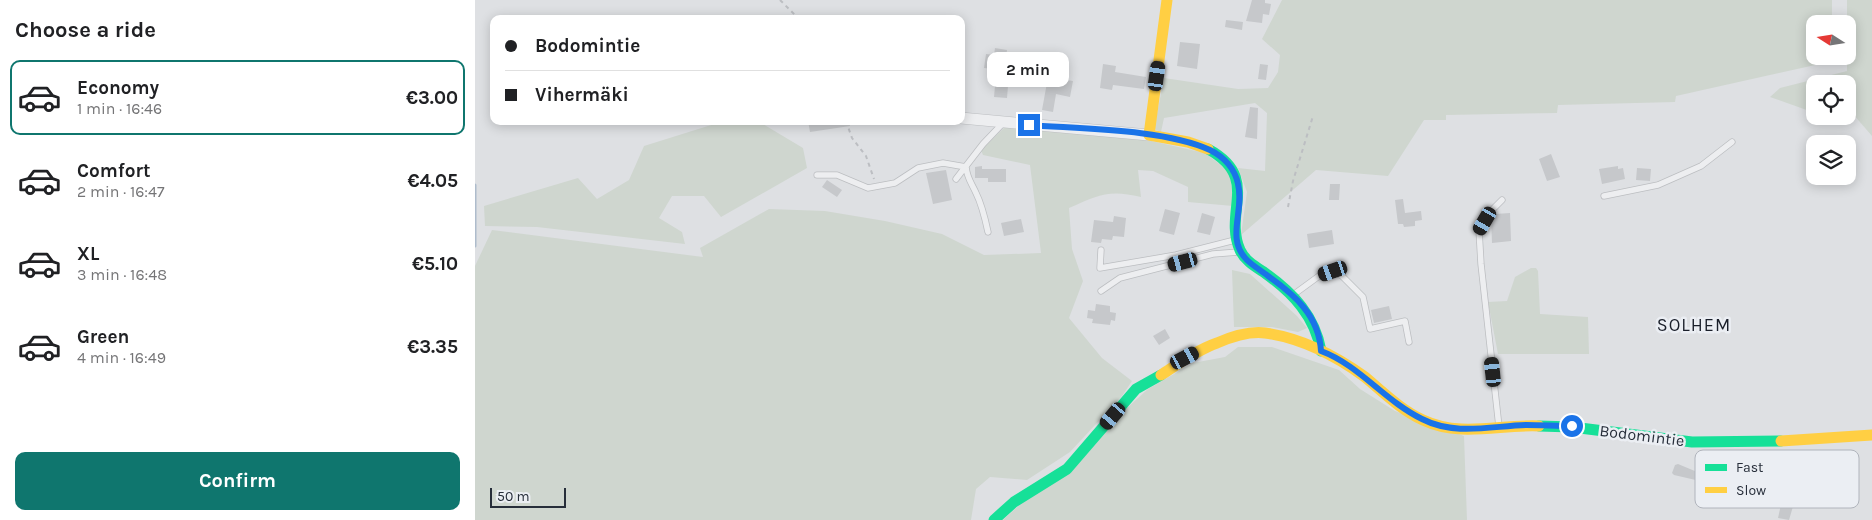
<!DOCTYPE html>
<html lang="en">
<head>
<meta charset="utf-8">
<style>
	:root { --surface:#fff; --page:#f6f6f6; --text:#202124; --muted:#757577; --line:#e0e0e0; --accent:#0f766e }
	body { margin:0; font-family:Karla,sans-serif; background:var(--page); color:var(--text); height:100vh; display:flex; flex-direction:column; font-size:19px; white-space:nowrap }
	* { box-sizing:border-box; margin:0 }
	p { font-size:16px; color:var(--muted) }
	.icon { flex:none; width:28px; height:28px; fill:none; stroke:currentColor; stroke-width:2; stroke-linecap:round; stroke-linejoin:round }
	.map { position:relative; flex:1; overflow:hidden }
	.side { display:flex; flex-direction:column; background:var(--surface); width:475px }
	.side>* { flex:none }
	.banner { position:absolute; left:15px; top:15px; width:475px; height:110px; border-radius:10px; box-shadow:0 2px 12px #0003; display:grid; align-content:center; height:110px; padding:0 15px; background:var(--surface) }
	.needle { width:32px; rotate:282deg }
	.tools { position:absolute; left:1331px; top:15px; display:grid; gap:10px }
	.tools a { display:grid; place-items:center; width:50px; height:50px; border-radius:10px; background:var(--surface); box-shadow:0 2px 12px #0003; font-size:25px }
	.scale { position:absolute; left:15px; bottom:12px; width:76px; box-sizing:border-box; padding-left:5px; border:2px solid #272e3a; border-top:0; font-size:14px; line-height:18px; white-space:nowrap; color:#272e3a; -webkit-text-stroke:4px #ebeef3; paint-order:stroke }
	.end { position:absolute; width:22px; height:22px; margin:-11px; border:6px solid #1a73e8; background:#fff; box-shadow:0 0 0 2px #fff }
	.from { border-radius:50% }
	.bubble { position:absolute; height:35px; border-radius:10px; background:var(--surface); box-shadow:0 2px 12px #0003; font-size:16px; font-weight:700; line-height:35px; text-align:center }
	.car { position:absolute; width:15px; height:30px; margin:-15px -8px; border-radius:6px; box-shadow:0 0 4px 1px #0007; background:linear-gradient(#222 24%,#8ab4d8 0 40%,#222 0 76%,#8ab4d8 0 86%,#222 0) }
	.banner b { display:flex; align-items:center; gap:18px; height:48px; font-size:19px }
	.banner b+b { border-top:1px solid var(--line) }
	.banner i { width:12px; height:12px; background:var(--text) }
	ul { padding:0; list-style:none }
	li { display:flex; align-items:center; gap:15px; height:75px; margin:0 10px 8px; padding:0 5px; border:2px solid transparent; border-radius:10px }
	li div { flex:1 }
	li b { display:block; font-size:19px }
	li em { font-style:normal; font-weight:700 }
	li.current { border-color:var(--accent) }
	li>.icon { width:45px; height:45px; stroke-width:1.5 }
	h2 { padding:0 15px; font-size:22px; line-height:60px }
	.cta { display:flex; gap:10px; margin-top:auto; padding:10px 15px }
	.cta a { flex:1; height:58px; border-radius:10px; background:var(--accent); color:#fff; font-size:20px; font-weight:700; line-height:58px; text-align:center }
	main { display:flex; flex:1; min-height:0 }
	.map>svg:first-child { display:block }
	.green { fill:#cfd6cf }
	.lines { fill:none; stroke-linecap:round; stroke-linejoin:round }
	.stream { stroke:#aebccc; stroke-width:3 }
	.building { fill:#c6c8cb }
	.lane-casing { stroke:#bcbec1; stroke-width:7 }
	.street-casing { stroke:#bcbec1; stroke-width:12 }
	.path { stroke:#bcbec2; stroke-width:2; stroke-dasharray:4 4; stroke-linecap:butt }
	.lane { stroke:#edeef0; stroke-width:5.5 }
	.street { stroke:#edeef0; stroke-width:11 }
	.fast { stroke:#16e098; stroke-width:11 }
	.slow { stroke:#ffcf43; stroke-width:11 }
	.route { stroke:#1a73e8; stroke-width:6 }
	.labels { text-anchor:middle; stroke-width:5; stroke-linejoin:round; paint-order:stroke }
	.street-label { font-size:16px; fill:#272e3a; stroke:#ebeef3 }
	.neighbourhood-label { font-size:18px; letter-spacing:1px; fill:#1a1f2a; stroke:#ebeef3 }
	.key { fill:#ebeef3; stroke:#b0b4bc; stroke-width:1 }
	.key-label { font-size:14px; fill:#272e3a }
</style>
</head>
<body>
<main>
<section class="side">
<h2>Choose a ride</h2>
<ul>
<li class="current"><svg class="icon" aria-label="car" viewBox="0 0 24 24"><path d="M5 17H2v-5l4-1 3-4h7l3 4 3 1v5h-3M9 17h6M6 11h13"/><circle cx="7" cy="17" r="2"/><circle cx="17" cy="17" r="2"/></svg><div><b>Economy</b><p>1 min · 16:46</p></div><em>€3.00</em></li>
<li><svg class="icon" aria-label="car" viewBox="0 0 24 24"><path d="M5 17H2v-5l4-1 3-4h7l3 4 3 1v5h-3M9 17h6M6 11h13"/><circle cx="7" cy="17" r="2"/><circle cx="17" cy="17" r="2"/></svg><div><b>Comfort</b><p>2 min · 16:47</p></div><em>€4.05</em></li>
<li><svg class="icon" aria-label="car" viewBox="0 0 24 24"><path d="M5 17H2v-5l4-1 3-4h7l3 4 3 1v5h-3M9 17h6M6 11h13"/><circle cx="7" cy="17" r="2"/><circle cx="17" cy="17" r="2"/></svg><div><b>XL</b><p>3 min · 16:48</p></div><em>€5.10</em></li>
<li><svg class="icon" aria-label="car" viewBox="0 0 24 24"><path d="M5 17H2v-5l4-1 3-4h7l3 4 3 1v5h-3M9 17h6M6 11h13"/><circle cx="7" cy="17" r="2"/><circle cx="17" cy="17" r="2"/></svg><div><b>Green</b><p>4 min · 16:49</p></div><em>€3.35</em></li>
</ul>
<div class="cta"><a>Confirm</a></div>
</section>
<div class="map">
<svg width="1397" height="520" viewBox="0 0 1397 520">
	<rect width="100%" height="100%" fill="#dee0e3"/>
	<path class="green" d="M807 0H1357V24H1340V56H1358V61L1201 96 1200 102 1083 105 1082 113 971 115V120H949L913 176 841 170 766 235 772 192 763 168 790 171 792 113 780 103 689 118 686 132 679 129 689 78 763 89 793 88 803 72 805 55 787 39Z
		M1372 0H1397V136L1378 114 1373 113 1372 84H1340V113L1295 97 1305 88 1372 71Z
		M249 121H283L328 148 332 168 246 217 229 196H197L184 218 207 232 210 244 62 227 10 226 9 206 103 178 122 199 154 180 169 146Z
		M530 127 672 140 730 153 755 172 758 206 713 202V187L678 171 663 170 666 197C634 189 623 195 594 208L597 249 608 281 594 318 627 358 657 381 647 396 595 452 552 480 515 477 501 489 496 520H0V266L17 230 228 257 225 248 294 209 350 211 410 221 467 234 509 255 566 253 555 165 508 155 506 150Z
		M1056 268H1061L1063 271 1065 314 1113 317 1114 354H1023L1013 302 1032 301 1040 277Z
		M757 270 775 274 822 316 832 328 823 332 797 327H759Z
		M763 347H797L864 370 885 389 920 411 989 436 992 520H528L673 389 718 363 750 357Z"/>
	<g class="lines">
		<path class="stream" d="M0 185V246"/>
	</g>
	<path class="building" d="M777 0H790V3L796 4 794 15 788 14 787 23 771 21Z
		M751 20 768 22 767 30 750 27Z
		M705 42 725 44 722 69 702 66Z
		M520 48 532 50 529 70 509 68 511 54 519 55Z
		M628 64 641 66 640 72 671 77 669 89 638 85 637 90 625 88Z
		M785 64 793 65 791 80 783 79Z
		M521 75 541 77 540 87 533 86 532 98 519 97Z
		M573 77 598 81 595 97 581 94 578 112 567 110Z
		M775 107 783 108 782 139 770 137Z
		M333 121H374L375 126 335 132Z
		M1076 154 1085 177 1072 181 1064 159Z
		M507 166V169H531V182H513V178H500V167Z
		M1143 166V169L1148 168 1150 179 1127 184 1124 169Z
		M1162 168 1176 169 1175 181 1161 180Z
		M471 170 477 200 458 204 451 173Z
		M352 180 367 190 362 197 347 187Z
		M855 184H865L864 200H854Z
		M928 199 930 213 946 211 947 220 940 221V226L929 227 928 224H923L920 200Z
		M690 209 705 213 699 235 684 231Z
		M727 213 740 217 735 235 722 232Z
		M1035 213 1036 241 1017 243 1016 219 1020 214Z
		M639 216 651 218 649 237 638 236 637 240 627 239 626 243 616 242 619 220 638 222Z
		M546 219 549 232 529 236 526 223Z
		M857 230 859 244 834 248 832 234Z
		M621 304 635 306V312L641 313 640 321 636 320 635 325 617 323 618 319 612 318 613 310 620 311Z
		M914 306 917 319 899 323 896 310Z
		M690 329 695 338 684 345 678 336Z
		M1203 464 1227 474 1225 481 1199 475 1197 473 1200 465Z
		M1307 500 1319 503 1314 520 1303 518Z"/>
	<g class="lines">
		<defs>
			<path id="lane" d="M342 175H362L393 188 420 183 443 168 468 163 491 167C492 178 496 182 501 193 507 205 510 218 513 232
				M481 179 508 144 529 122
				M1129 196 1183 185 1226 166 1257 142
				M626 250 625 268 701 255 760 240
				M626 291 645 278 738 254 764 252
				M818 295 844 276 858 271 867 276 888 297 895 329 930 321 934 342
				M1024 427 1006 264 1004 230 1015 212 1027 200"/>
			<path id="street" d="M486 118 674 135"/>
		</defs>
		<use href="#lane" class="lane-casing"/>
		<use href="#street" class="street-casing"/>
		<path class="path" d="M305 0 324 19
			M371 121 377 138 391 156 399 179
			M813 207 818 181 838 116"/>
		<use href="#lane" class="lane"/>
		<use href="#street" class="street"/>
		<path class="fast" d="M733 149C786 178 748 211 765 250 770 261 781 267 790 273 818 293 840 316 846 351
			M1064 426 1097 427 1217 442 1306 441
			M519 520 539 502 592 469 661 389 686 375"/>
		<path class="slow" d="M692 0 674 135 713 142 733 149
			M686 375C703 364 722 350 742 343 756 337 774 331 790 333 826 338 861 356 890 377 908 392 926 410 948 420 986 438 1025 424 1064 426
			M1306 441 1397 435"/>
	</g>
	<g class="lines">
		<path class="route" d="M554 125C606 129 689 129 735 150 749 157 760 169 763 184 770 211 750 238 772 260 778 266 787 271 793 276 820 295 844 316 846 351 884 365 910 401 947 419 980 436 1016 426 1051 425 1066 425 1082 426 1097 426"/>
	</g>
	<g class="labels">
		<g class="street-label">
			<text transform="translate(1167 435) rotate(7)" y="6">Bodomintie</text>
		</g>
		<g class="neighbourhood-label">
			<text x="1219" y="331">SOLHEM</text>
		</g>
	</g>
	<rect x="1220" y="450" width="164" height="58" rx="8" class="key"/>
	<rect x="1230" y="464" width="22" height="7" fill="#16e098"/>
	<rect x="1230" y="487" width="22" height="6" fill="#ffcf43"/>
	<g class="key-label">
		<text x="1261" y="472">Fast</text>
		<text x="1261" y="495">Slow</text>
	</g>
</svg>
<div class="tools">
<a><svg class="needle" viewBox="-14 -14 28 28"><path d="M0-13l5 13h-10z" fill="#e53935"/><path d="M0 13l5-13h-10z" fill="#757577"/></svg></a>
<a><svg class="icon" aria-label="locate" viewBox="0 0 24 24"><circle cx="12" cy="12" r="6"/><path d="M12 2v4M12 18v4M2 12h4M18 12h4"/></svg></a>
<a><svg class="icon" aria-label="layers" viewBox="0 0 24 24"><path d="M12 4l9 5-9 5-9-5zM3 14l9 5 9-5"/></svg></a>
</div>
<div class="scale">50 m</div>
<i class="end from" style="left:1097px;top:426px"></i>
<i class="end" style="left:554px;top:125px"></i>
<div class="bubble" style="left:512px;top:52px;width:82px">2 min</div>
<i class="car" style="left:682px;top:76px;rotate:8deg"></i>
<i class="car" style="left:1010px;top:221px;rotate:210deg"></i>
<i class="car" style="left:708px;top:262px;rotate:255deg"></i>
<i class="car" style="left:858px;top:271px;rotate:251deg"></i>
<i class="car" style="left:710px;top:358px;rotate:62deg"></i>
<i class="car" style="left:1018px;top:372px;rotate:354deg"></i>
<i class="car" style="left:638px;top:416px;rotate:220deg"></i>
<div class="banner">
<b><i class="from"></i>Bodomintie</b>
<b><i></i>Vihermäki</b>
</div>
</div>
</main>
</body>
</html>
